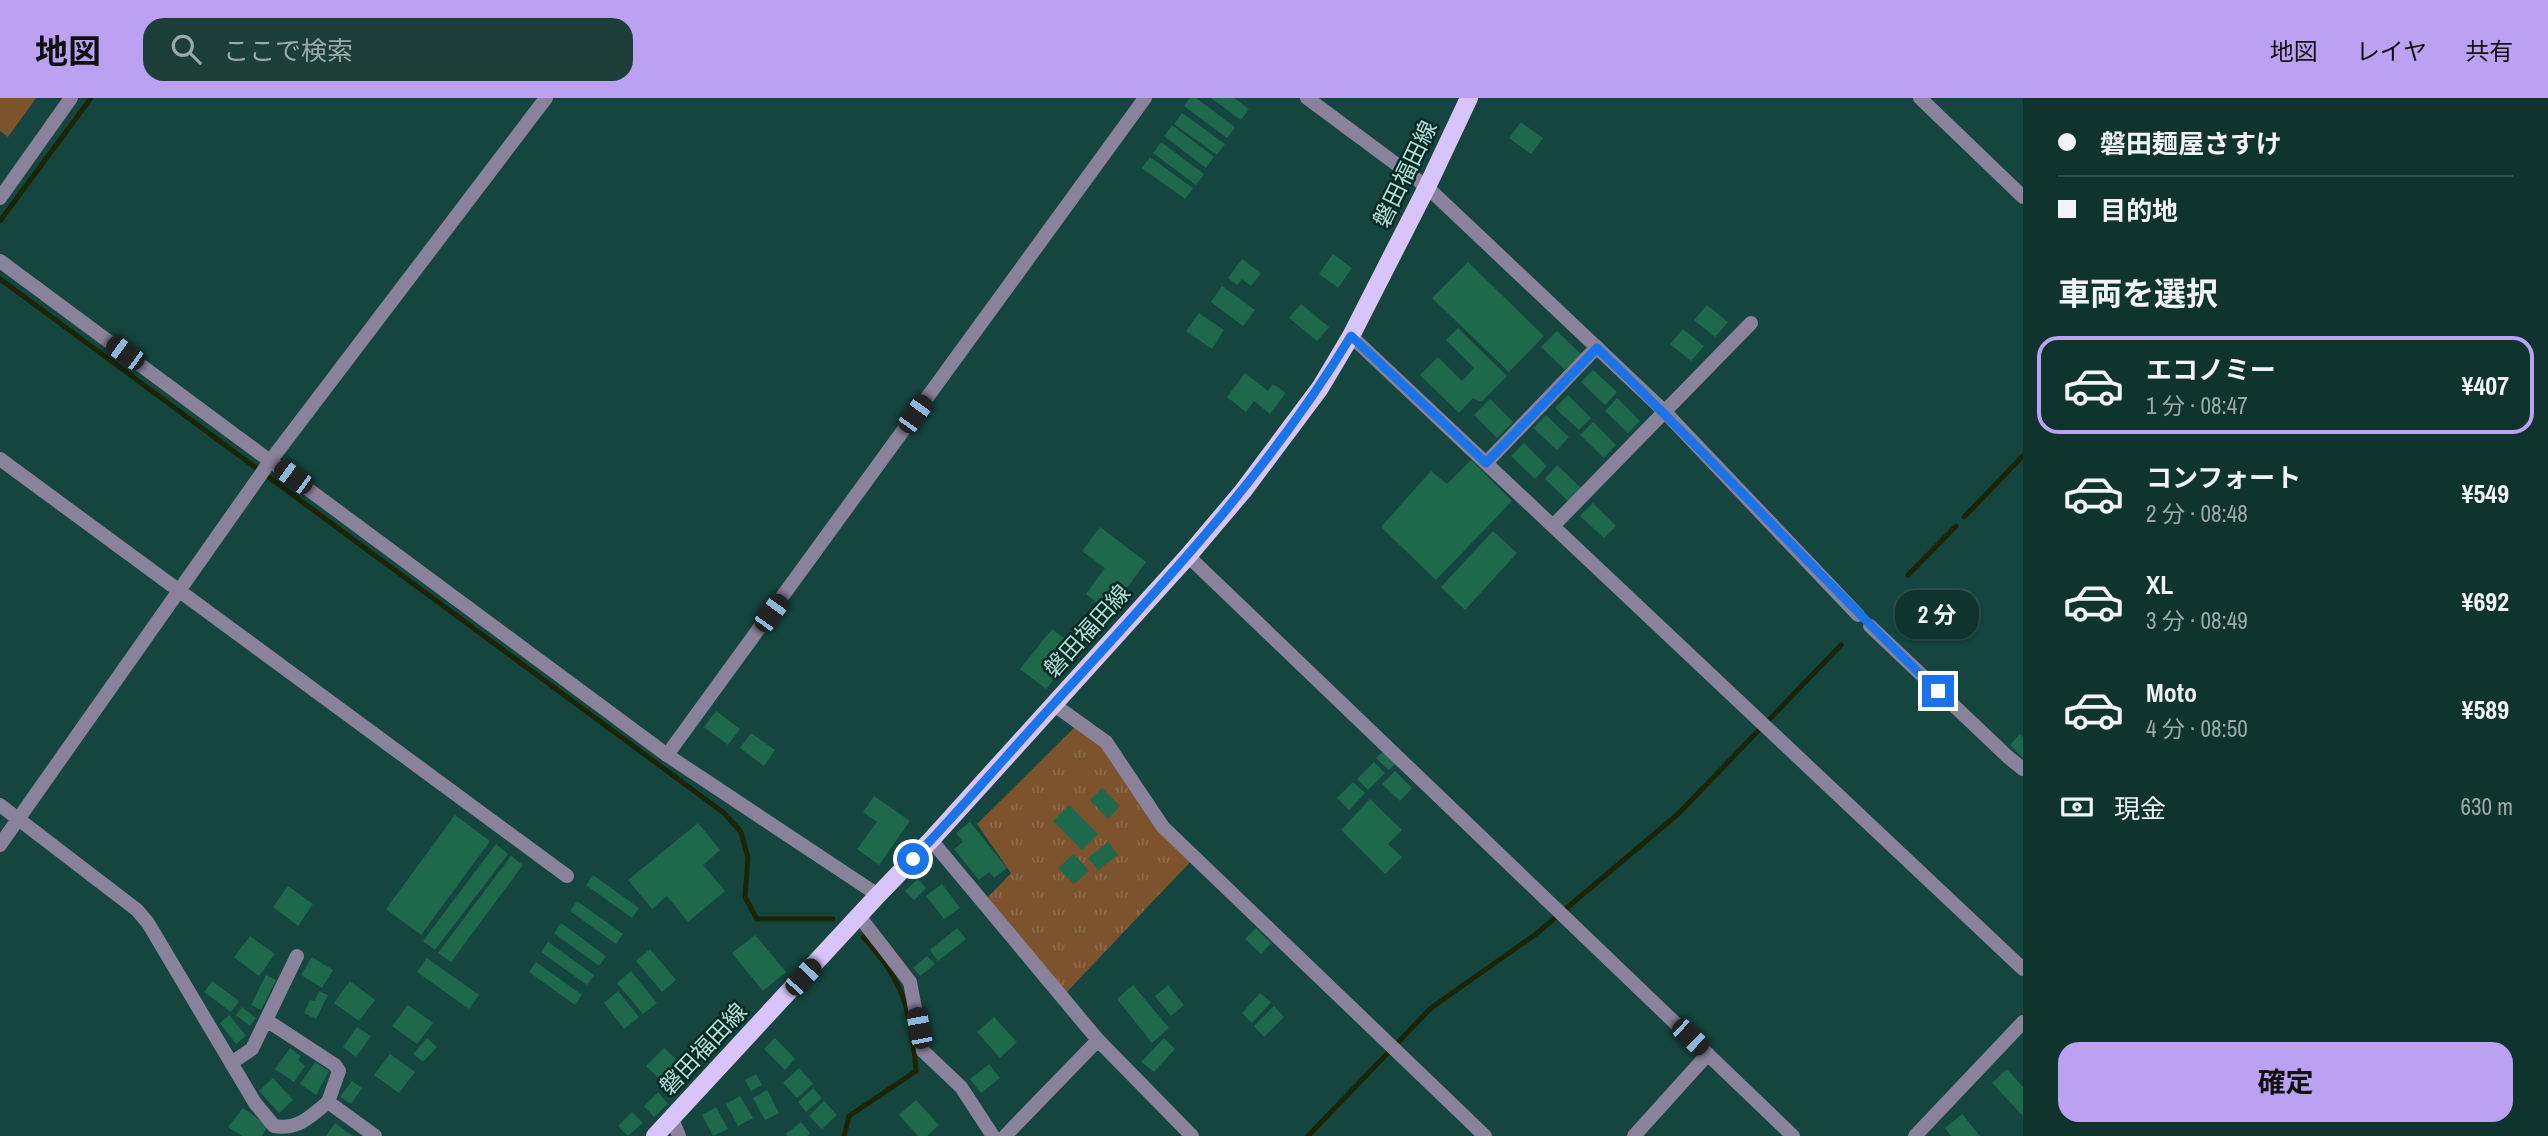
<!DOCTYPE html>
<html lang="ja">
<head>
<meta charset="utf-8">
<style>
	:root { --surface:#0f342e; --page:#1d3f3a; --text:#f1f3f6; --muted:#9baaaa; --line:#2f4f4a; --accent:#bca0f2 }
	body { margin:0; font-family:"Archivo Narrow","Noto Sans JP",sans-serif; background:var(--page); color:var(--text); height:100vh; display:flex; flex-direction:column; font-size:26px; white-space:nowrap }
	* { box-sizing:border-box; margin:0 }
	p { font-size:23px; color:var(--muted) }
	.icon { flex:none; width:38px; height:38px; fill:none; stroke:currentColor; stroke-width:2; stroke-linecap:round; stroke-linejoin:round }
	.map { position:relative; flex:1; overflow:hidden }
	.drawer { display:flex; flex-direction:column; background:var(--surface); width:525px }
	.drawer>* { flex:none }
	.hud { display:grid; align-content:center; height:154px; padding:0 35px; background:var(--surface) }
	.end { position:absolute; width:32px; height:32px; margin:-16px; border:9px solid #1a73e8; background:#fff; box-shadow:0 0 0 4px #fff }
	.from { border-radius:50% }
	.bubble { position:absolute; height:49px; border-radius:21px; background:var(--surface); box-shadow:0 2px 5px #0004,0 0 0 2px var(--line); font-size:23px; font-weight:700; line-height:49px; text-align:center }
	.car { position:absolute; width:21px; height:42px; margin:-21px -10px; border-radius:9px; box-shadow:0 0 5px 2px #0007; background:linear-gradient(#222 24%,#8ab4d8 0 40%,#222 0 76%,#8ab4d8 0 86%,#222 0) }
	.hud b { display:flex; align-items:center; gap:24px; height:66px; font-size:26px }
	.hud b+b { border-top:2px solid var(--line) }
	.hud i { width:18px; height:18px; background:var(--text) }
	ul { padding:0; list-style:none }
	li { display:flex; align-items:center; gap:21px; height:98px; margin:0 14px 10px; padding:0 21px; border:4px solid transparent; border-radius:21px }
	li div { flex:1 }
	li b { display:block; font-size:26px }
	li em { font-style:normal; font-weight:700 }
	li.active { border-color:var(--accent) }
	li>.icon { width:63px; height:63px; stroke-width:1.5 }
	h2 { padding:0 35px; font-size:32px; line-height:84px }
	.pay { display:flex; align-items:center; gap:18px; height:77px; padding:0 35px; font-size:26px }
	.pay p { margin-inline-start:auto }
	.button { display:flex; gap:14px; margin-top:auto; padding:14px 35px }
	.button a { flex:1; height:80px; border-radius:21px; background:var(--accent); color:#111; font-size:28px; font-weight:700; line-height:80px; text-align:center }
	header { display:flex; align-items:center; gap:42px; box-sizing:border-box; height:98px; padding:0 35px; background:var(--accent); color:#111 }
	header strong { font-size:33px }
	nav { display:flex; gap:38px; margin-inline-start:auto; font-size:24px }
	.search { width:490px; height:63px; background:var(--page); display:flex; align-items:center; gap:18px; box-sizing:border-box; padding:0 24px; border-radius:21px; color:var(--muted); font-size:26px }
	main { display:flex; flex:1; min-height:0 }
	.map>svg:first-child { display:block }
	.grass { fill:url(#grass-tufts) }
	.pitch { fill:#7c532d }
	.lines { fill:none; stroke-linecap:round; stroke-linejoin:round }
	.stream { stroke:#1c2406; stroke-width:5 }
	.building { fill:#1e694b }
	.minor { stroke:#8a819a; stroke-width:14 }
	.tertiary { stroke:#8a819a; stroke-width:14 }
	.primary { stroke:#d8c4f9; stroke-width:18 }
	.route { stroke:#1a73e8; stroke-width:9 }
	.labels { text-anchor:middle; stroke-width:5; stroke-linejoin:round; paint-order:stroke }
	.street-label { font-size:23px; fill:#b5ded6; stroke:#022a24 }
</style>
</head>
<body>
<header>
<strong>地図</strong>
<div class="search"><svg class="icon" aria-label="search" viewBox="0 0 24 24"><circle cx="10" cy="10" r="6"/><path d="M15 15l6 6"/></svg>ここで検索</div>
<nav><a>地図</a><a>レイヤ</a><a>共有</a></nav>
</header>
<main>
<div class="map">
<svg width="2023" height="1038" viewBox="0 0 2023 1038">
	<defs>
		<pattern id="grass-tufts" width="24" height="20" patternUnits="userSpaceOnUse" patternTransform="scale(1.75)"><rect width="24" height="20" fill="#7c532d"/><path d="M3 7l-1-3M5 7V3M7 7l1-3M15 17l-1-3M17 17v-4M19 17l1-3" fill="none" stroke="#8c6b4b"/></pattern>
	</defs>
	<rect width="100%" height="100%" fill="#14453e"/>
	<path class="grass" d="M1079 625 1113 655 1194 760 1062 899 988 799 1011 775 977 726Z"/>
	<path class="pitch" d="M0 0H36L8 39 0 33Z"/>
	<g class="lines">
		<path class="stream" d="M0 123 91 0
			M0 181 724 715 741 734 748 760 745 799 757 821H833
			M1964 419 2023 358
			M1908 477 1956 428
			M844 1038 849 1018 916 973C911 914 905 883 863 839
			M1308 1038 1431 910 1536 836 1678 716 1841 547"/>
	</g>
	<path class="building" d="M1190 0H1196L1235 29 1227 40 1184 8Z
		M1211 0H1234L1249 11 1241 22Z
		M1182 15 1225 46 1217 57 1174 26Z
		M1521 24 1543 40 1531 56 1509 40Z
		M1172 27 1214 59 1206 70 1164 38Z
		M1161 44 1204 76 1196 87 1153 55Z
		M1150 59 1193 90 1185 101 1142 70Z
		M1333 156 1352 170 1338 190 1319 176Z
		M1242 161 1261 175 1251 188 1242 181 1237 187 1228 180Z
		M1468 164 1544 238 1509 274 1432 200Z
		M1222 188 1255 212 1243 228 1211 204Z
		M1301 206 1329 229 1317 243 1289 220Z
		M1707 207 1728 224 1715 239 1694 222Z
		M1199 215 1224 232 1212 251 1186 233Z
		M1458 230 1507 278 1481 304 1473 300 1459 315 1420 277 1438 259 1462 283 1474 270 1446 242Z
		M1683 231 1704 248 1691 263 1670 246Z
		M1557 233 1581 256 1565 272 1541 249Z
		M1593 272 1617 294 1605 307 1581 284Z
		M1245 275 1268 293 1273 286 1286 295 1270 316 1254 303 1246 314 1227 299Z
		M1568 297 1591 320 1579 332 1555 310Z
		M1617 300 1640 323 1628 335 1605 313Z
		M1490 301 1513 324 1497 340 1474 317Z
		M1546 317 1569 339 1557 352 1533 330Z
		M1593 324 1616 347 1604 360 1580 337Z
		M1524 345 1547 368 1535 381 1511 358Z
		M1471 362 1512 403 1436 482 1381 429 1431 373 1447 386Z
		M1557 367 1581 390 1568 403 1545 381Z
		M1593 405 1616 428 1604 440 1580 418Z
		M1100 429 1146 464 1109 514 1086 496 1105 470 1082 453Z
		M1493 433 1517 455 1465 512 1441 489Z
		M1052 531 1078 551 1046 591 1020 571Z
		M716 613 740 631 728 647 704 629Z
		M751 635 775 652 764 668 740 650Z
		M2020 636 2023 639V660L2010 647Z
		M1384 653 1396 665 1389 672 1376 660Z
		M1374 664 1385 675 1368 692 1357 681Z
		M1395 673 1412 690 1400 703 1382 686Z
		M1353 684 1365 695 1349 712 1337 700Z
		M1102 690 1120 708 1108 721 1090 702Z
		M874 698 910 723 879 767 857 751 877 724 863 714Z
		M1370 701 1402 732 1388 746 1402 759 1385 776 1341 732Z
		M1069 707 1098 736 1082 752 1053 723Z
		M455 717 490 743 421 837 386 811Z
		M970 724 1007 770 994 780 989 774 979 782 954 751 963 744 956 735Z
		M698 725 720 752 703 767 725 793 688 824 667 798 652 811 628 782Z
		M1108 744 1118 757 1098 772 1088 760Z
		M496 746 508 756 435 852 423 843Z
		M1074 756 1089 773 1074 786 1058 770Z
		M511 758 523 767 451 864 438 855Z
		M593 777 639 810 632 820 586 787Z
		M918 781 926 790 914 802 905 793Z
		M942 786 960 810 944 821 926 798Z
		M288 788 313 806 298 828 273 809Z
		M577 803 623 836 616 846 570 813Z
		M561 825 606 858 599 868 554 835Z
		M957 830 966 841 938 863 930 852Z
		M1256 830 1271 845 1261 856 1245 841Z
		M755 837 786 874 763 893 732 855Z
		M250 838 275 856 259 878 234 859Z
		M548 844 594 877 587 887 541 854Z
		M650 851 676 882 662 894 636 863Z
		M927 858 935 866 920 878 913 870Z
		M312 859 333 872 322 890 301 877Z
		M427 860 479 897 469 911 417 874Z
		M536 864 582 897 575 907 529 874Z
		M631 873 657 905 643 916 617 885Z
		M266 877 276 882 261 912 251 907Z
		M212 883 239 903 231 914 204 894Z
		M350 883 375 902 359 923 334 905Z
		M1133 887 1169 930 1152 945 1117 901Z
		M1168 887 1184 907 1171 918 1155 898Z
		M319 893 328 897 316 921 304 915 310 902 315 903Z
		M618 893 639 919 624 931 604 905Z
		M1260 895 1271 904 1252 925 1242 915Z
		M408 907 433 925 417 946 392 928Z
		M735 908 745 919 723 943 712 932Z
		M1274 908 1284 919 1264 939 1254 928Z
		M242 909 256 920 250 928 236 917Z
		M229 917 246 938 236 946 220 925Z
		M994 919 1017 944 1000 960 977 934Z
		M357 929 371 938 356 959 343 949Z
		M427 940 437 949 423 964 413 956Z
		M775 940 795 961 785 972 764 951Z
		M1164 940 1175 951 1154 974 1141 964Z
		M290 950 301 958 298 962 305 968 294 984 275 971Z
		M664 950 689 973 671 992 646 968Z
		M390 956 415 974 399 995 374 977Z
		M315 964 329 973 316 997 300 986Z
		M989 966 1000 980 981 995 970 981Z
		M799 970 813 986 797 1000 783 985Z
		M2007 971 2023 989V1018L1992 985Z
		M756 976 762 987 751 993 745 982Z
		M273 980 293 1002 279 1015 259 993Z
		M352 983 362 990 351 1006 340 999Z
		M813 990 822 1000 806 1014 798 1004Z
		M767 992 779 1015 765 1022 753 1000Z
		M658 994 668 1006 654 1019 644 1008Z
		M740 998 753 1020 738 1028 726 1006Z
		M916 1002 939 1027 927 1038H918L899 1017Z
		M824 1003 837 1017 822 1031 809 1018Z
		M716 1009 728 1031 713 1038 702 1017Z
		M243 1010 268 1028 262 1038H242L228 1029Z
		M632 1014 643 1025 628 1038 618 1028Z
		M1962 1016 1980 1038H1951L1945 1030Z
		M801 1024 810 1035 807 1038H787L786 1036Z
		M335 1025 353 1038H326Z"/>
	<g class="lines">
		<path class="minor" d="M1920 0 2023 99
			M0 100 71 0
			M1351 238 2023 871
			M0 361 567 778
			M1486 365 1597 249
			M1553 428 1751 225
			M1188 458 1793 1038
			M1053 606 1106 644 1163 729 1485 1038
			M667 657 1145 0
			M0 707 137 812 148 825 255 1005 274 1028C298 1032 310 1019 328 1004L375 1038
			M931 742 1098 942 1192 1038
			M0 747 271 362 546 0
			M859 818 910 884 923 953 961 989 993 1038
			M266 922 335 967 339 973 328 1004
			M231 965 252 951 297 858
			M672 1021 679 1038
			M1005 1038 1098 942
			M1634 1038 1708 956
			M1915 1038 2023 924"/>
		<path class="tertiary" d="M1307 0 1427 89 1664 313 1858 517
			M0 163 667 657 878 797
			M1870 528 2008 659 2023 671"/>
		<path class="primary" d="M655 1038 878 797 931 742 1188 458 1243 393 1320 290 1351 238 1427 89 1469 0"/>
	</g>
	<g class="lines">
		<path class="route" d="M913 761C967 705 1017 645 1070 588 1173 475 1271 370 1351 238L1486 365 1597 250C1714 361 1821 482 1938 593"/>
	</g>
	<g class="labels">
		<g class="street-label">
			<text transform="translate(1405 76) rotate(-64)" y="8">磐田福田線</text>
			<text transform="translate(1087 533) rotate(-48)" y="8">磐田福田線</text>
			<text transform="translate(703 951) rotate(-47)" y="8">磐田福田線</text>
		</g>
	</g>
</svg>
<i class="end from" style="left:913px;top:761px"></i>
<i class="end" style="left:1938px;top:593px"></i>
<div class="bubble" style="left:1895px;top:492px;width:84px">2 分</div>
<i class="car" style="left:125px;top:255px;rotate:306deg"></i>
<i class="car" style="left:915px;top:316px;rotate:36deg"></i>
<i class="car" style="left:293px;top:379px;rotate:306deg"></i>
<i class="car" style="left:771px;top:515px;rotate:36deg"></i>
<i class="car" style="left:803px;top:879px;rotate:43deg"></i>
<i class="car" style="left:919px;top:930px;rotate:349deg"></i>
<i class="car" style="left:1690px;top:939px;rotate:134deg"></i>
</div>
<section class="drawer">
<div class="hud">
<b><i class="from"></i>磐田麺屋さすけ</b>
<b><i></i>目的地</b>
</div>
<h2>車両を選択</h2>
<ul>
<li class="active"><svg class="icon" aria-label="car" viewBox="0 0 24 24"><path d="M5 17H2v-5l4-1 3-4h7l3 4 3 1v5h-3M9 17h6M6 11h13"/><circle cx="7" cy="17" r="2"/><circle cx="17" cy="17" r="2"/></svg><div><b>エコノミー</b><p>1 分 · 08:47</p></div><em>¥407</em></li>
<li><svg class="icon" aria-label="car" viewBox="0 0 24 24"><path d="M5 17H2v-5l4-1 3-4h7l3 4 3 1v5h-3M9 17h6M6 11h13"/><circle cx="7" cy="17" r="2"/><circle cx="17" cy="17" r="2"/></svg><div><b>コンフォート</b><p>2 分 · 08:48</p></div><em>¥549</em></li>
<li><svg class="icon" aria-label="car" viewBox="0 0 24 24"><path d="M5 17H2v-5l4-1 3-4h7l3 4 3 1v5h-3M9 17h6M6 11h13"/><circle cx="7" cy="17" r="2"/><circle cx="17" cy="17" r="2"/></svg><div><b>XL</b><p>3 分 · 08:49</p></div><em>¥692</em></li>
<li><svg class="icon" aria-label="car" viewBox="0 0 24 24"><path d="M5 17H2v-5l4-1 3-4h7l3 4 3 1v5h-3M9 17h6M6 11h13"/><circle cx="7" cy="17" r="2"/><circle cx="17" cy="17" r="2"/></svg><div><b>Moto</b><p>4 分 · 08:50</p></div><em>¥589</em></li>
</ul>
<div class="pay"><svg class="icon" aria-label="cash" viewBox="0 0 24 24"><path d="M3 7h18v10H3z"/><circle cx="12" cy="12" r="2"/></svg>現金<p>630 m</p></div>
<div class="button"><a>確定</a></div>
</section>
</main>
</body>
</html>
